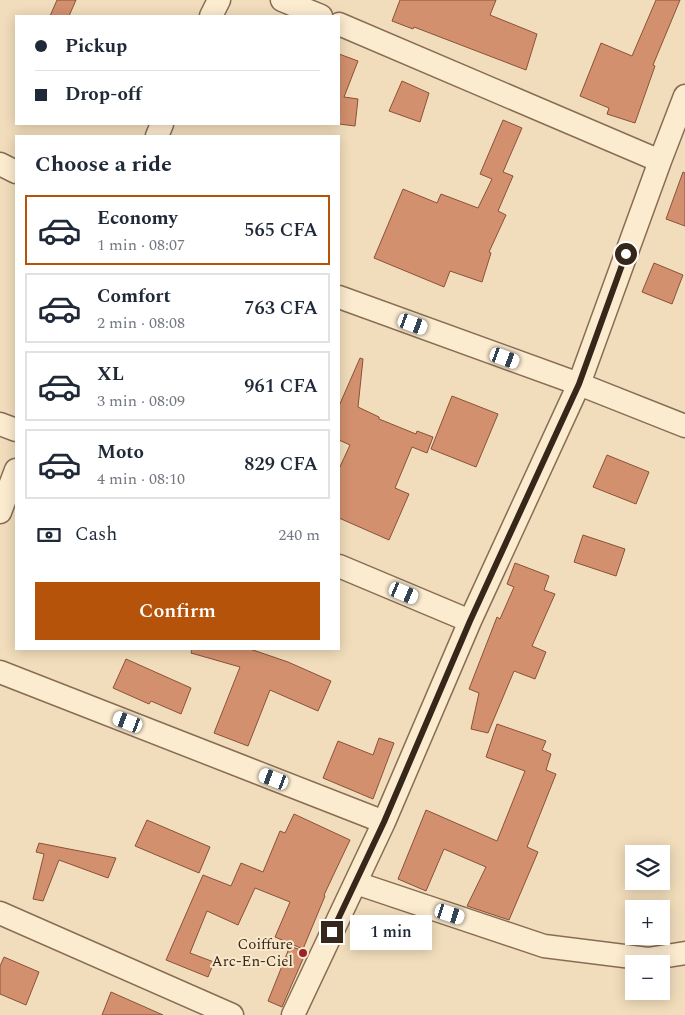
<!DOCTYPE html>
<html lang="en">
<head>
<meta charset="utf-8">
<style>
	:root { --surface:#fff; --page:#f2f2f3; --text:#1f2937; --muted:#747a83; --line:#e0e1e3; --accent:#b45309 }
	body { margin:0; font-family:Spectral,serif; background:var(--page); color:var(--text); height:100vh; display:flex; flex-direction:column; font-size:19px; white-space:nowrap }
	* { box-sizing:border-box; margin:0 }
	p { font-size:16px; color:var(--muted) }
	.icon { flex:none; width:28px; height:28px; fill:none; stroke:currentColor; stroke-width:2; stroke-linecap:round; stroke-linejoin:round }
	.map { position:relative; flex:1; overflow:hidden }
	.drawer { position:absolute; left:15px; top:135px; width:325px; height:515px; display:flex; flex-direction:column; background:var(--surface); border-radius:0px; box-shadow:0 2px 12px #0003 }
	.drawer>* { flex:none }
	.hud { position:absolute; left:15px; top:15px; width:325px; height:110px; border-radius:0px; box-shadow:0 2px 12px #0003; display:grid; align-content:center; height:110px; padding:0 20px; background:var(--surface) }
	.fabs { position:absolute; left:625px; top:845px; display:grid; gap:10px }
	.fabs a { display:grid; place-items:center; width:45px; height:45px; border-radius:0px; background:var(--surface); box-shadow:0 2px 12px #0003; font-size:25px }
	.end { position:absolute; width:22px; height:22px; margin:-11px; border:6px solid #37261a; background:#fff; box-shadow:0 0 0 2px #fff }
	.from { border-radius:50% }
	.bubble { position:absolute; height:35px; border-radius:0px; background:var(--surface); box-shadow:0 2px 12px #0003; font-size:16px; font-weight:600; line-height:35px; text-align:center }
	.car { position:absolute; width:15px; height:30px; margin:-15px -8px; border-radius:6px; box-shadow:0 0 4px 1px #0007; background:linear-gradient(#fff 24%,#345 0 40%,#fff 0 76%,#345 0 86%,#fff 0) }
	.hud b { display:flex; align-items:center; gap:18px; height:48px; font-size:19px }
	.hud b+b { border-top:1px solid var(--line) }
	.hud i { width:12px; height:12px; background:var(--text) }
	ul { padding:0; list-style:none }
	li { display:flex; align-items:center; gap:15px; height:70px; margin:0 10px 8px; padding:0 10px; border:2px solid var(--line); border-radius:0px }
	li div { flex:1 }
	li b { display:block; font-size:19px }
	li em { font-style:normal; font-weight:600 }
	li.active { border-color:var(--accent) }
	li>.icon { width:45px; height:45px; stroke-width:1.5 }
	h2 { padding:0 20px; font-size:22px; line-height:60px }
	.pay { display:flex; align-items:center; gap:12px; height:55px; padding:0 20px; font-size:19px }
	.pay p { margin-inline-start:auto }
	.button { display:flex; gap:10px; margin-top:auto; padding:10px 20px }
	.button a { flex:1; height:58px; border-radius:0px; background:var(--accent); color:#fff; font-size:20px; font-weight:600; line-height:58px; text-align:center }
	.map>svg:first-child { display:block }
	.building { fill:#d2906e; stroke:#8a5238 }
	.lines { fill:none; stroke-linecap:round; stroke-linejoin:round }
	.minor-casing { stroke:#896c54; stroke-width:25 }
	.minor { stroke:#fbebcf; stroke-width:22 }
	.route { stroke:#37261a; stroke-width:6 }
	.poi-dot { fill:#9d202a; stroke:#f8e8cb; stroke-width:2 }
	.labels { text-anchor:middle; stroke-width:4; stroke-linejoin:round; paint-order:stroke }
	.poi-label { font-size:15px; fill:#37261a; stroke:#f8e8cb; text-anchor:end }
</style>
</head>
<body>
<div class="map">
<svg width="685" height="1015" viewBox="0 0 685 1015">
	<rect width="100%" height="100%" fill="#f1ddbb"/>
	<path class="building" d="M57 0H76L69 16H50Z
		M400 0H496L490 15 537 34 526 70 414 27 413 29 392 21Z
		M656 0H680L653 65 655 66 635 123 607 114 609 108 580 96 601 43 632 56Z
		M339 54 358 61 344 97 358 99 355 126 339 124Z
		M402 81 429 93 420 122 389 111Z
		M503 120 522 128 503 172 513 176 498 211 506 215 489 252 491 253 482 282 450 271 444 287 374 258 403 189 437 203 441 194 478 208 492 179 480 174Z
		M683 172 685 173V226L666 219Z
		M654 263 683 275 672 304 642 292Z
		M360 358 363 359 358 407 379 417V419L416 434 417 431 433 437 427 453 412 447 395 488 409 494 389 540 339 518V469L350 445 339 440V406Z
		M452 396 498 414 476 467 431 449Z
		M607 455 649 472 636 504 593 487Z
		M583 535 625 549 616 576 574 562Z
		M515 563 549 576 544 590 555 594 532 646 546 652 535 679 514 671 488 733 471 729 479 693 469 689 497 617 500 619 514 587 507 584Z
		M192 649H250L288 662 331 681 318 711 270 690 248 746 214 733 240 667 191 653Z
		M126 659 191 688 181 714 151 701 149 704 113 688Z
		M497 724 546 741 542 750 551 754 546 770 556 774 527 847 538 852 509 920 467 906 486 867 444 849 426 891 398 879 426 810 497 841 525 771 486 757Z
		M379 738 394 743 373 799 323 778 338 741 373 755Z
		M294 814 350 840 324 895 325 896 303 949 275 937 290 902 255 888 238 925 207 911 190 953 214 962 208 977 166 960 203 875 231 886 241 863 263 872 280 831 285 833Z
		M147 820 210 847 199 873 135 846Z
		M39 843 64 848 116 858 108 878 59 860 43 901 33 899 44 854 36 852Z
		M290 946 306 952 282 1007 268 1001Z
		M4 957 39 972 26 1005 0 994V966Z
		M111 992 163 1015H102Z"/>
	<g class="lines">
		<defs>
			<path id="minor" d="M282 0 321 16
				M211 16 219 0
				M339 24 660 161
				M157 136 162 124
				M0 164 16 172
				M339 297 579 384 685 426
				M0 424 16 430
				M0 512 16 470
				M339 566 470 621
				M0 672 384 822
				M356 883 544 946 648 959 685 953
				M0 913 232 1015
				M293 1015 384 822 470 621 579 384 660 161 685 96"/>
		</defs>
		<use href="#minor" class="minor-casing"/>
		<use href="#minor" class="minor"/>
	</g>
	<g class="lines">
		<path class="route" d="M332 932 384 822 470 621 579 384 626 254"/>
	</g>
	<circle class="poi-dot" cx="303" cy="953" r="5"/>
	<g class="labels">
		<g class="poi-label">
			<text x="293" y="949">Coiffure<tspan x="293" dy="17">Arc-En-Ciel</tspan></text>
		</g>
	</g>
</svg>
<div class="fabs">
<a><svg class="icon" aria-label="layers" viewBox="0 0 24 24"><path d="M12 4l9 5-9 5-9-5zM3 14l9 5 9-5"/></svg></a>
<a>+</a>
<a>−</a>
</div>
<i class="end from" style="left:626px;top:254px"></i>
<i class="end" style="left:332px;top:932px"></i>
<div class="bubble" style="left:350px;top:915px;width:82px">1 min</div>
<i class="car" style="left:413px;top:324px;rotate:110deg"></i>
<i class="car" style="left:505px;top:358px;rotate:110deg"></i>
<i class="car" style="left:404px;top:593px;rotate:113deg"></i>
<i class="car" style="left:128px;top:722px;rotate:291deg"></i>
<i class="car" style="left:274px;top:779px;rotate:291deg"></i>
<i class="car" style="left:450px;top:914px;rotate:108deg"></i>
<div class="hud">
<b><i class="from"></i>Pickup</b>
<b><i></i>Drop-off</b>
</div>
<section class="drawer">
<h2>Choose a ride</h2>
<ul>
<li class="active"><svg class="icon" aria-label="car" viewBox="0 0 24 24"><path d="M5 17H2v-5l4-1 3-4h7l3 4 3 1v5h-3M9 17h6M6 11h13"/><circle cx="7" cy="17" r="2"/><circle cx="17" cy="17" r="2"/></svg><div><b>Economy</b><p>1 min · 08:07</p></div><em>565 CFA</em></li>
<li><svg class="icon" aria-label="car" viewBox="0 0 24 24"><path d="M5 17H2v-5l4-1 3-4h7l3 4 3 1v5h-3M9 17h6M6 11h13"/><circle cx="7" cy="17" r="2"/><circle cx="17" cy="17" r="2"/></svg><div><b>Comfort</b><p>2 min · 08:08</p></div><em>763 CFA</em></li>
<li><svg class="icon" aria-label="car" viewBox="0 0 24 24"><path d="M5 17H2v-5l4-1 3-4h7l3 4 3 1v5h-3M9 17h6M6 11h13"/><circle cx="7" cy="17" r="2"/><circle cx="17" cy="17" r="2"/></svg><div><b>XL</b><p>3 min · 08:09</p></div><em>961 CFA</em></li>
<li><svg class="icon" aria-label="car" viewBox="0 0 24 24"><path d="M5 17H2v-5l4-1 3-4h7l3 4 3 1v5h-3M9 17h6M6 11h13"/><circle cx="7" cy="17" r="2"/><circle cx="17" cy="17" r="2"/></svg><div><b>Moto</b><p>4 min · 08:10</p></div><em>829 CFA</em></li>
</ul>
<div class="pay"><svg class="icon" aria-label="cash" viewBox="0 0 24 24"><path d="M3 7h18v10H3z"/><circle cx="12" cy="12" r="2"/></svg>Cash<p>240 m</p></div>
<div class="button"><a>Confirm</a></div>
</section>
</div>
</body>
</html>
